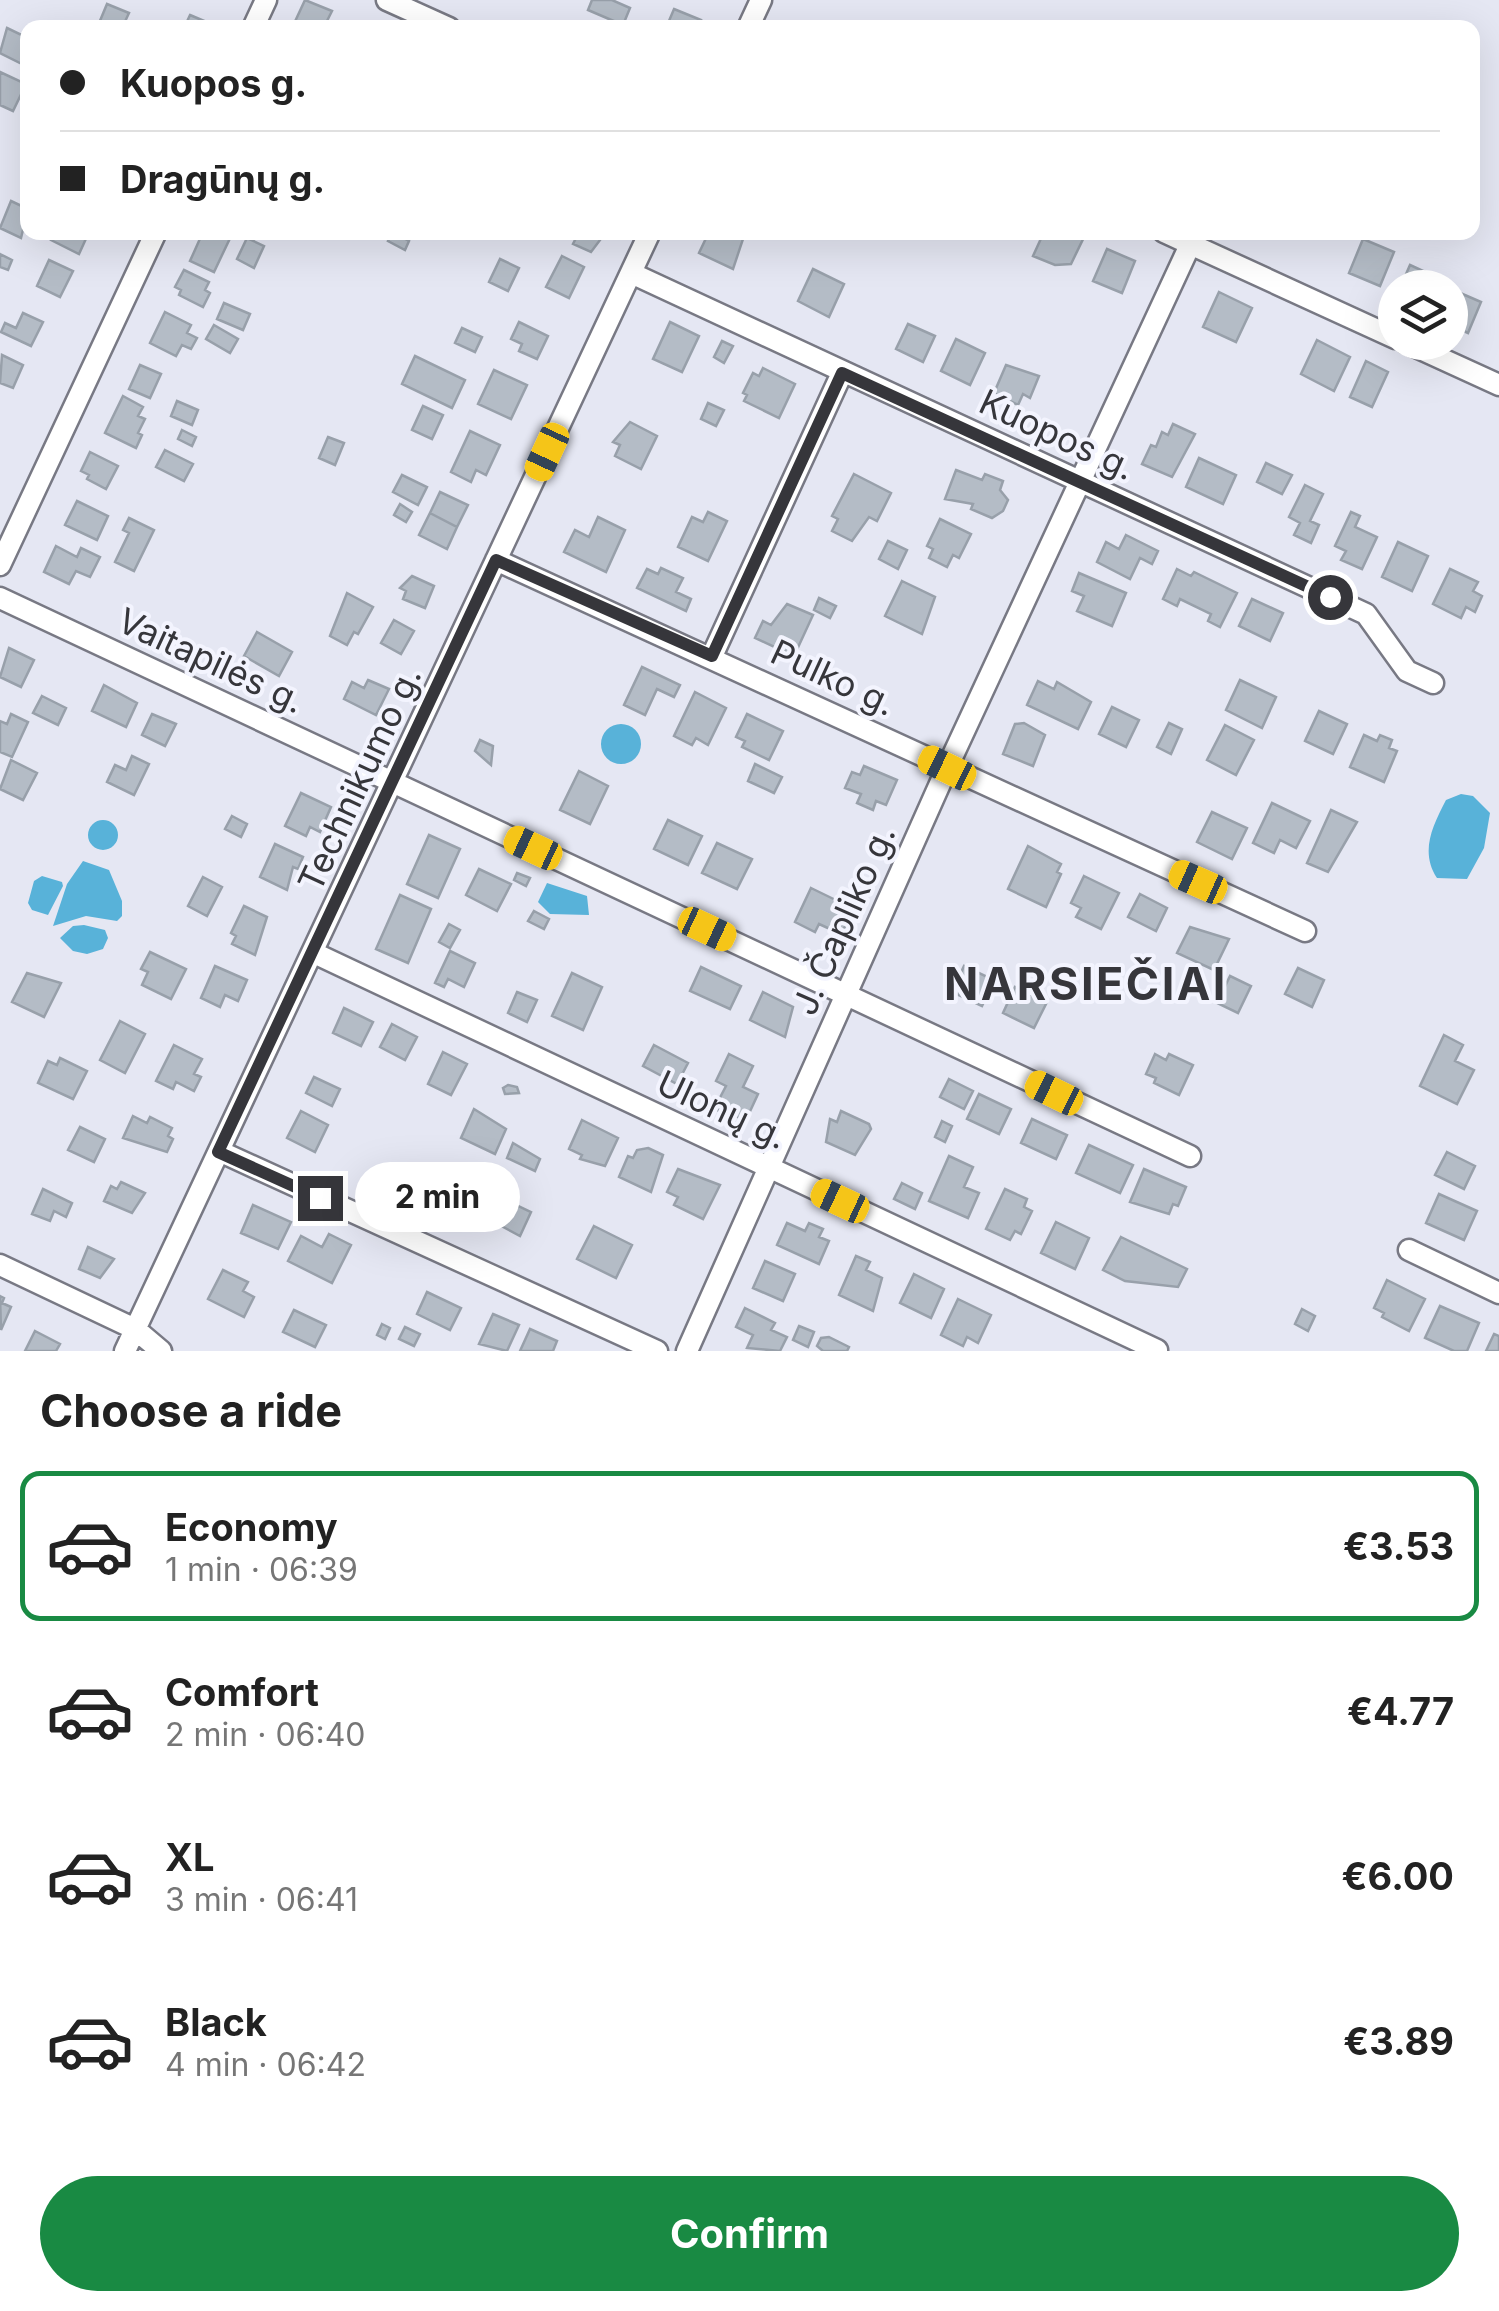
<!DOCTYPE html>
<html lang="en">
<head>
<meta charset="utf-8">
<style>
	:root { --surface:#fff; --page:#f6f6f6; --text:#222; --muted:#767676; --line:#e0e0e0; --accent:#198a43 }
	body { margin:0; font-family:Inter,sans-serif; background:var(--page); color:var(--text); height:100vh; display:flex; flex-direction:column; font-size:38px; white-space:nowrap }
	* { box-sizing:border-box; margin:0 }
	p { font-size:32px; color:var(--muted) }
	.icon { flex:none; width:55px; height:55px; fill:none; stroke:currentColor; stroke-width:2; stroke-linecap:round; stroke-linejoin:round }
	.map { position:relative; height:1351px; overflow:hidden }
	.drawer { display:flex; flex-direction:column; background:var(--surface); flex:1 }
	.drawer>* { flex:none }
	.hud { position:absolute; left:20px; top:20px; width:1460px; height:220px; border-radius:20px; box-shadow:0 10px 40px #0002; display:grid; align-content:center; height:220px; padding:0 40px; background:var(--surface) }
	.buttons { position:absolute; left:1378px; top:270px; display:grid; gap:20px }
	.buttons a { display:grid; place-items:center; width:90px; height:90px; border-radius:50%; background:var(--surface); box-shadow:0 10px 40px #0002; font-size:50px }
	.end { position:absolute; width:45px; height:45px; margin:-22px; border:12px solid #36363b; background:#fff; box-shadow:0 0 0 5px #fff }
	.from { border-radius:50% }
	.bubble { position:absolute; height:70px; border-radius:35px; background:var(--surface); box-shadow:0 10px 40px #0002; font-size:32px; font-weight:700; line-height:70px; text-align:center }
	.car { position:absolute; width:30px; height:60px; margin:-30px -15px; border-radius:12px; box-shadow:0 0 8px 2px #0007; background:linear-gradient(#f5c518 24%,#345 0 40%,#f5c518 0 76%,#345 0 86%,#f5c518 0) }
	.hud b { display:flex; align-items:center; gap:35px; height:95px; font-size:38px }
	.hud b+b { border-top:2px solid var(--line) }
	.hud i { width:25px; height:25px; background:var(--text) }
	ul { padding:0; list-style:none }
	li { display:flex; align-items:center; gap:30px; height:150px; margin:0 20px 15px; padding:0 20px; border:5px solid transparent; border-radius:20px }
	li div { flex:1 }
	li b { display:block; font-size:38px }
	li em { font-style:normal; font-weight:700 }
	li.current { border-color:var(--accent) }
	li>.icon { width:90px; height:90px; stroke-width:1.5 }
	h2 { padding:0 40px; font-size:45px; line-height:120px }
	.primary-button { display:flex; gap:20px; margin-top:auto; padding:20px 40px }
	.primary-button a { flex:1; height:115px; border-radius:60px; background:var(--accent); color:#fff; font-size:40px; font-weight:700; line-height:115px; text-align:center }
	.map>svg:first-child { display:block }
	.water { fill:#58b2d9 }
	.building { fill:#b4bcc6; stroke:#98a0aa; stroke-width:2.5 }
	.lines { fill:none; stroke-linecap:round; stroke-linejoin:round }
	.minor-casing { stroke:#787984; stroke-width:25 }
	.minor { stroke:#fff; stroke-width:20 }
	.route { stroke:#36363b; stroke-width:12 }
	.labels { text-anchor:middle; stroke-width:8; stroke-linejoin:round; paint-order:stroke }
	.street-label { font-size:35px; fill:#36363b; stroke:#f3f4fe }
	.district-label { font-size:45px; font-weight:bold; letter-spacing:2.5px; fill:#36363b; stroke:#f3f4fe }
</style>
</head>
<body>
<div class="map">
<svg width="1499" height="1351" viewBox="0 0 1499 1351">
	<rect width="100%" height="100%" fill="#e5e7f3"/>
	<path class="water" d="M601 744a20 20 0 1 1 40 0a20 20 0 1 1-40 0Z
		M1461 794 1473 796 1490 813 1484 848 1467 879 1437 878C1420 852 1432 827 1446 800Z
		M88 835a15 15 0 1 1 30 0a15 15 0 1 1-30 0Z
		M83 861 109 870 122 901V916L117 921 86 916 53 926 67 884Z
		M42 876 62 882 63 886 48 915 32 910 28 903 34 881Z
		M547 883 587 896 589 915 550 914 538 902Z
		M84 925 105 930 108 938 103 949 87 954 73 951 60 938 73 926Z"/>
	<path class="building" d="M305 0 332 11 325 25 331 28H292Z
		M592 0H612L630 8 623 25 588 10Z
		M107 4 129 13 122 28H97Z
		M674 9 701 20 698 28H666Z
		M190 15 216 26 215 28H184Z
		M7 28 28 38V67L0 53Z
		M0 72 26 84 13 111 0 105Z
		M11 201 28 209 21 238 0 228Z
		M55 232H89L79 254 51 240Z
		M203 232 232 234 214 272 190 261Z
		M393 232H401L400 236 409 241 405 250 388 241Z
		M570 232H606L591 252 573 244 576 238Z
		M709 232 745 233 733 269 699 253Z
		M1044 232 1085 235 1071 264 1055 265 1033 256Z
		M247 238 264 246 254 268 237 259Z
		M1363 239 1394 252 1380 286 1349 273Z
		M1107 249 1135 261 1122 293 1093 281Z
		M0 254 12 260 8 270 0 267Z
		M562 256 584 267 569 298 546 287Z
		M500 259 519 268 508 291 489 282Z
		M49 260 73 271 60 297 37 286Z
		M1410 265 1432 275V288H1400Z
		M813 269 844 284 829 317 798 301Z
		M184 270 209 282 205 290 210 293 203 307 179 295 181 290 175 287Z
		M1451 289 1481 302 1468 333 1450 325Z
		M1219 292 1252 308 1236 342 1203 327Z
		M224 303 250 314 243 330 217 319Z
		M165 312 191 325 187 333 197 338 191 349 182 345 176 356 150 343Z
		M23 313 43 322 31 346 1 332 5 323 16 328Z
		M519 322 548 336 537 359 519 351 522 344 511 339Z
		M670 322 699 336 682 372 653 359Z
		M908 324 935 336 923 362 896 349Z
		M214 325 238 339 230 353 206 339Z
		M462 328 482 337 475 352 455 343Z
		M956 339 985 353 970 385 941 371Z
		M1317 340 1350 357 1334 391 1301 374Z
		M722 341 733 346 724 363 714 357Z
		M2 355 23 365 13 388 0 383Z
		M415 356 465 380 452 408 402 384Z
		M1366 361 1388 372 1372 407 1350 397Z
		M140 365 161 374 150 398 129 389Z
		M1006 365 1039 376 1030 398 1023 394 1018 405 994 393Z
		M763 368 795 384 779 418 744 401 747 395 743 393 753 373 759 376Z
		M494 370 527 385 511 419 478 404Z
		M123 396 143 407 138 416 145 419 138 433 142 435 136 448 105 433Z
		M177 401 198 410 192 425 171 416Z
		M708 403 724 410 716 426 701 419Z
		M423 406 443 415 432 439 412 430Z
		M630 422 657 436 641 469 615 456 620 445 613 442Z
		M1173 424 1195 434 1172 477 1142 464 1151 445 1156 447 1162 432 1168 435Z
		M182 430 196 437 192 446 178 439Z
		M470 431 500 445 486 475 476 470 471 482 451 472Z
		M328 437 344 443 335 465 319 458Z
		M165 450 193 464 184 481 156 467Z
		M90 452 118 466 106 489 87 479 89 475 81 471Z
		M1199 458 1236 475 1223 504 1186 487Z
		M1266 463 1292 475 1282 494 1257 482Z
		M956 470 982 480 985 474 1003 481 1000 490 1008 500 1003 511 992 518 971 509 973 504 945 499Z
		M854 474 891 493 877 521 869 517 852 541 832 531 838 519 832 516Z
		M402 475 427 487 418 505 393 492Z
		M1305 485 1323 494 1310 521 1319 525 1311 543 1294 535 1300 523 1289 517Z
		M440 492 468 505 457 527 430 513Z
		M77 501 108 516 97 540 65 525Z
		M400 504 412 512 406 522 394 515Z
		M708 512 727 521 708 561 678 547 692 517 703 522Z
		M1351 512 1360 516 1355 527 1377 537 1362 569 1341 560 1346 551 1335 546Z
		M430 513 457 527 447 549 419 535Z
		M598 517 625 530 606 572 564 552 575 530 589 537Z
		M129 518 154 530 134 571 115 562 129 533 123 530Z
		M940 519 971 534 959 558 953 555 947 567 929 558 933 549 927 546Z
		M1126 535 1158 551 1152 564 1140 558 1130 579 1097 562 1106 542 1119 549Z
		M888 541 907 550 898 569 879 559Z
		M1398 542 1428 556 1412 591 1382 577Z
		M56 546 77 557 81 548 100 557 90 577 76 571 69 584 44 572Z
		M661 568 683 578 676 592 691 599 686 611 637 588 647 569 658 574Z
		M1177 569 1191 576 1194 572 1237 593 1220 627 1208 621 1211 614 1180 599 1177 606 1163 599Z
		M1450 569 1478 582 1473 591 1482 596 1475 612 1466 607 1461 618 1433 604Z
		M1079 573 1126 593 1112 626 1077 611 1084 596 1072 591Z
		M412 576 434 586 425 608 403 599 406 591 400 588Z
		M902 581 935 597 922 634 885 616Z
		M347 593 373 607 358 634 354 632 347 645 330 636Z
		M819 598 836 606 830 618 814 610Z
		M1252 599 1283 613 1270 641 1239 626Z
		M787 604 813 615 794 656 755 638 763 621 771 625Z
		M394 620 414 631 401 654 381 643Z
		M257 632 292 652 279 676 244 656Z
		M9 648 34 660 21 687 0 677Z
		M642 667 680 685 674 697 657 689 645 715 624 705Z
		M368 680 389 689 376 715 344 699 352 682 364 688Z
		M1240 680 1276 697 1262 728 1226 710Z
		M1038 681 1054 689 1057 682 1091 702 1078 729 1027 705Z
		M104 685 137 703 126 727 92 711Z
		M695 692 726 708 708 745 696 738 692 745 674 736Z
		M42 696 66 708 58 725 33 713Z
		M1112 707 1139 720 1126 747 1099 734Z
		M1319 711 1347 724 1333 754 1305 741Z
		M11 714 28 722 12 757 0 752V721L7 724Z
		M152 714 176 724 165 746 142 735Z
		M747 714 783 731 769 760 742 747 745 741 736 737Z
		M1024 723 1045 735 1033 766 1003 754 1015 724Z
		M1169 723 1182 729 1171 754 1157 747Z
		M1225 725 1254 740 1236 775 1207 760Z
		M1364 735 1377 741 1380 735 1392 740 1389 748 1397 751 1384 782 1350 767Z
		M480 740 493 746 491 765 475 751Z
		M132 756 149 764 134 795 107 782 115 765 126 770Z
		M11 760 37 773 23 800 0 789Z
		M755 764 782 777 774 793 748 781Z
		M864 766 897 780 886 805 876 801 873 810 857 803 861 794 845 788 852 772 860 775Z
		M579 771 608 786 590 824 560 810Z
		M301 793 331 807 320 832 310 827 306 836 285 826Z
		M1272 803 1310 821 1296 848 1280 840 1274 853 1253 843Z
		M1331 810 1357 822 1328 872 1307 863Z
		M1212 812 1247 828 1232 859 1197 842Z
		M232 816 247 824 241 837 225 829Z
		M668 820 702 836 688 865 654 849Z
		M429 835 460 849 438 898 407 884Z
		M717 843 752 859 737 889 702 873Z
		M275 844 303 857 298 869 293 867 287 890 260 877Z
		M1028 846 1061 864 1057 872 1061 874 1046 907 1008 889Z
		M479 869 511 884 497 911 466 895Z
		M517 873 530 878 526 886 514 880Z
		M1084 876 1119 893 1101 929 1076 917 1081 908 1071 903Z
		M203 877 222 887 207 916 188 906Z
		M811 888 854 909 841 934 819 924 815 932 795 922Z
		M1140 894 1167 908 1156 931 1128 917Z
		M400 895 431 909 408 963 376 949Z
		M244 906 267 917 255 955 232 944 236 936 231 933Z
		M534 911 549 919 544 929 528 921Z
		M449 924 460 930 450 948 439 942Z
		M1190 927 1229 939 1214 970 1177 953Z
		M450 951 475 963 464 987 448 979 444 987 435 983Z
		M150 952 186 969 171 999 142 985 148 972 141 969Z
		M215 966 247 980 238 1001 225 995 220 1007 201 998Z
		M964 966 994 980 982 1006 952 992Z
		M701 967 741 986 730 1009 690 991Z
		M1298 968 1324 980 1312 1007 1285 994Z
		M27 973 61 983 44 1017 12 1002Z
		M572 973 602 987 583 1030 552 1016Z
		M1230 976 1251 986 1238 1013 1217 1003Z
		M1015 987 1047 1002 1034 1028 1003 1013Z
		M517 992 537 1000 527 1022 508 1013Z
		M763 992 793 1007 785 1037 750 1020Z
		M344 1008 373 1022 361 1046 333 1033Z
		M120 1021 145 1034 125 1073 100 1060Z
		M392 1024 417 1037 405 1060 380 1047Z
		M1444 1035 1463 1045 1455 1061 1474 1070 1457 1104 1420 1086Z
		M174 1045 202 1059 194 1074 201 1077 194 1091 176 1082 173 1089 156 1081Z
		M654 1045 688 1063 677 1084 643 1066Z
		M443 1052 467 1064 451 1095 428 1084Z
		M729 1054 753 1066 743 1087 758 1094 746 1120 714 1109 726 1086 716 1081Z
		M1155 1054 1166 1060 1169 1054 1193 1065 1179 1095 1154 1083 1156 1078 1146 1074Z
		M60 1058 87 1071 73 1099 38 1083 48 1061 57 1065Z
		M314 1077 340 1089 332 1106 306 1093Z
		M949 1079 973 1091 964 1109 940 1097Z
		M508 1085 517 1087 519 1093 505 1094 503 1088Z
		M979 1094 1011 1109 999 1134 967 1119Z
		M474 1109 506 1129 495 1154 461 1138Z
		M301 1111 328 1125 315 1152 287 1138Z
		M841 1111 869 1124 871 1129 855 1155 826 1142 830 1119 837 1122Z
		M133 1116 147 1123 150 1117 172 1128 168 1136 173 1139 167 1152 123 1138Z
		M1032 1119 1067 1135 1056 1159 1021 1143Z
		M582 1120 618 1138 605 1166 580 1159 582 1155 569 1149Z
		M942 1121 952 1126 945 1142 935 1137Z
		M80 1127 105 1139 94 1162 68 1150Z
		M513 1143 540 1159 535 1171 507 1158Z
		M1089 1145 1133 1165 1120 1193 1076 1173Z
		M648 1148 663 1155 651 1192 619 1177 628 1156 633 1158 637 1150Z
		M1447 1152 1475 1166 1464 1189 1435 1175Z
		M949 1156 973 1167 964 1187 979 1193 968 1218 929 1201Z
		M678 1169 720 1185 703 1219 674 1205 678 1197 667 1192Z
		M1144 1169 1186 1187 1178 1206 1173 1204 1169 1214 1130 1202Z
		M449 1171 489 1192 479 1214 438 1195Z
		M121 1182 145 1193 132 1213 104 1201 111 1186 117 1189Z
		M902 1183 922 1193 915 1209 894 1199Z
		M43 1189 72 1203 66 1217 54 1211 50 1221 32 1214Z
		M1005 1189 1027 1199 1024 1207 1032 1211 1021 1234 1015 1231 1010 1240 986 1229Z
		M489 1192 531 1212 520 1236 479 1214Z
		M1439 1194 1477 1211 1464 1240 1426 1223Z
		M253 1205 291 1222 278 1249 241 1233Z
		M1056 1222 1089 1238 1075 1269 1041 1253Z
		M787 1223 805 1231 809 1223 823 1229 819 1237 829 1241 819 1264 777 1245Z
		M594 1226 632 1245 616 1278 577 1259Z
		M329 1234 351 1245 332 1283 288 1261 301 1236 322 1247Z
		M1121 1237 1187 1269 1178 1287 1125 1281 1103 1270Z
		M88 1247 114 1259 100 1278 79 1269Z
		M856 1256 870 1262 866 1270 882 1278 873 1311 839 1295Z
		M765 1261 795 1274 783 1301 753 1288Z
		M223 1270 248 1282 243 1291 254 1297 244 1317 208 1299Z
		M914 1274 944 1289 931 1318 900 1303Z
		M1387 1280 1425 1299 1409 1331 1382 1317 1384 1313 1374 1308Z
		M427 1292 461 1308 450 1330 417 1314Z
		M0 1296 4 1298 2 1303 11 1307 1 1330Z
		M958 1299 991 1315 978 1343 967 1337 963 1346 941 1335Z
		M1440 1306 1479 1323 1467 1351H1454L1425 1338Z
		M745 1308 775 1323 771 1330 787 1337 780 1351 747 1348 753 1335 736 1327Z
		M1302 1309 1315 1316 1308 1331 1295 1324Z
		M294 1310 326 1325 315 1347 283 1332Z
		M493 1314 519 1325 507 1351 479 1344Z
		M382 1324 390 1328 385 1339 377 1335Z
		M799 1326 814 1332 808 1347 793 1340Z
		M405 1327 420 1334 414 1346 399 1339Z
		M530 1329 557 1341 553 1351H520Z
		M35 1331 60 1344 56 1351H25Z
		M1494 1334 1499 1336V1351H1486Z
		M829 1337 849 1347 847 1351H823L817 1346 821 1338Z"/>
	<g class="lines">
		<defs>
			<path id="minor" d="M387 0 449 28
				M253 28 266 0
				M748 28 761 0
				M1164 232 1395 338
				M631 273 1366 614 1407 671 1433 683
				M1405 342 1499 385
				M496 560 1305 931
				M0 565 156 232
				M0 598 1190 1156
				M712 656 842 373
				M314 953 1157 1350
				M219 1151 657 1351
				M1409 1250 1499 1293
				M0 1265 135 1329 161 1351
				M125 1351 650 232
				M687 1351 947 768 1190 245"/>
		</defs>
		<use href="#minor" class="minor-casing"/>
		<use href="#minor" class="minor"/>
	</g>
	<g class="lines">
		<path class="route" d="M320 1198 218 1152 496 560 712 656 842 373 1330 597"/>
	</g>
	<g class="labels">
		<g class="street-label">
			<text transform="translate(1057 435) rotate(25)" y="12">Kuopos g.</text>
			<text transform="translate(211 661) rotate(25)" y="12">Vaitapilės g.</text>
			<text transform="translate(833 678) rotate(25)" y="12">Pulko g.</text>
			<text transform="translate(360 779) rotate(-65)" y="12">Technikumo g.</text>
			<text transform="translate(844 920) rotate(-66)" y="12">J. Čapliko g.</text>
			<text transform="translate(722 1110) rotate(25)" y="12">Ulonų g.</text>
		</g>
		<g class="district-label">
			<text x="1086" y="1000">NARSIEČIAI</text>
		</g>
	</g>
</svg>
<div class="buttons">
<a><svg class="icon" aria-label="layers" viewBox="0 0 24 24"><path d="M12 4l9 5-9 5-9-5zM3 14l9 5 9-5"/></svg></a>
</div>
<i class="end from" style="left:1330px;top:597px"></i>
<i class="end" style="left:320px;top:1198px"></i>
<div class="bubble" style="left:355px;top:1162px;width:165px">2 min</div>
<i class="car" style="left:547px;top:452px;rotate:205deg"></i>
<i class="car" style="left:947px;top:768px;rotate:296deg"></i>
<i class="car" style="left:533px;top:848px;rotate:295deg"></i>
<i class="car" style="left:1198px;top:882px;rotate:294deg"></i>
<i class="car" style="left:707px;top:929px;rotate:115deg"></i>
<i class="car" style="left:1054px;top:1093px;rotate:296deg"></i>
<i class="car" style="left:840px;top:1201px;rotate:295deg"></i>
<div class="hud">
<b><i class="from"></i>Kuopos g.</b>
<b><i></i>Dragūnų g.</b>
</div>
</div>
<section class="drawer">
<h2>Choose a ride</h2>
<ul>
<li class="current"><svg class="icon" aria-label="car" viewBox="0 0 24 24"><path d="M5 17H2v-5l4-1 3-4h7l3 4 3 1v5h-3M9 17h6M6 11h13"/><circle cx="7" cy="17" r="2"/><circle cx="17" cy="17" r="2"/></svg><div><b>Economy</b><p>1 min · 06:39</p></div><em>€3.53</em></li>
<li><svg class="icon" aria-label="car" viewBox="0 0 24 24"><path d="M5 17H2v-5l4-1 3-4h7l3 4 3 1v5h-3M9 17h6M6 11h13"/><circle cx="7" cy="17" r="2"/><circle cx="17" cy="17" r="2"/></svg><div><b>Comfort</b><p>2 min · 06:40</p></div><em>€4.77</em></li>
<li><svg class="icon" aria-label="car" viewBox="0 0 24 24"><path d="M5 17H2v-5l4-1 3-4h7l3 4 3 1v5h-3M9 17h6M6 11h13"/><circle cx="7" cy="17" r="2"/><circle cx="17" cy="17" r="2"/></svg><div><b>XL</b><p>3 min · 06:41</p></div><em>€6.00</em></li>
<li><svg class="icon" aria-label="car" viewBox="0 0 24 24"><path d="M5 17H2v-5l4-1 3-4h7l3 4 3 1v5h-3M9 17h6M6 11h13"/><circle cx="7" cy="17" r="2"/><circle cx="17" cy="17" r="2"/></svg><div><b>Black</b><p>4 min · 06:42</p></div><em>€3.89</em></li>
</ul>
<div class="primary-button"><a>Confirm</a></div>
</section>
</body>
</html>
